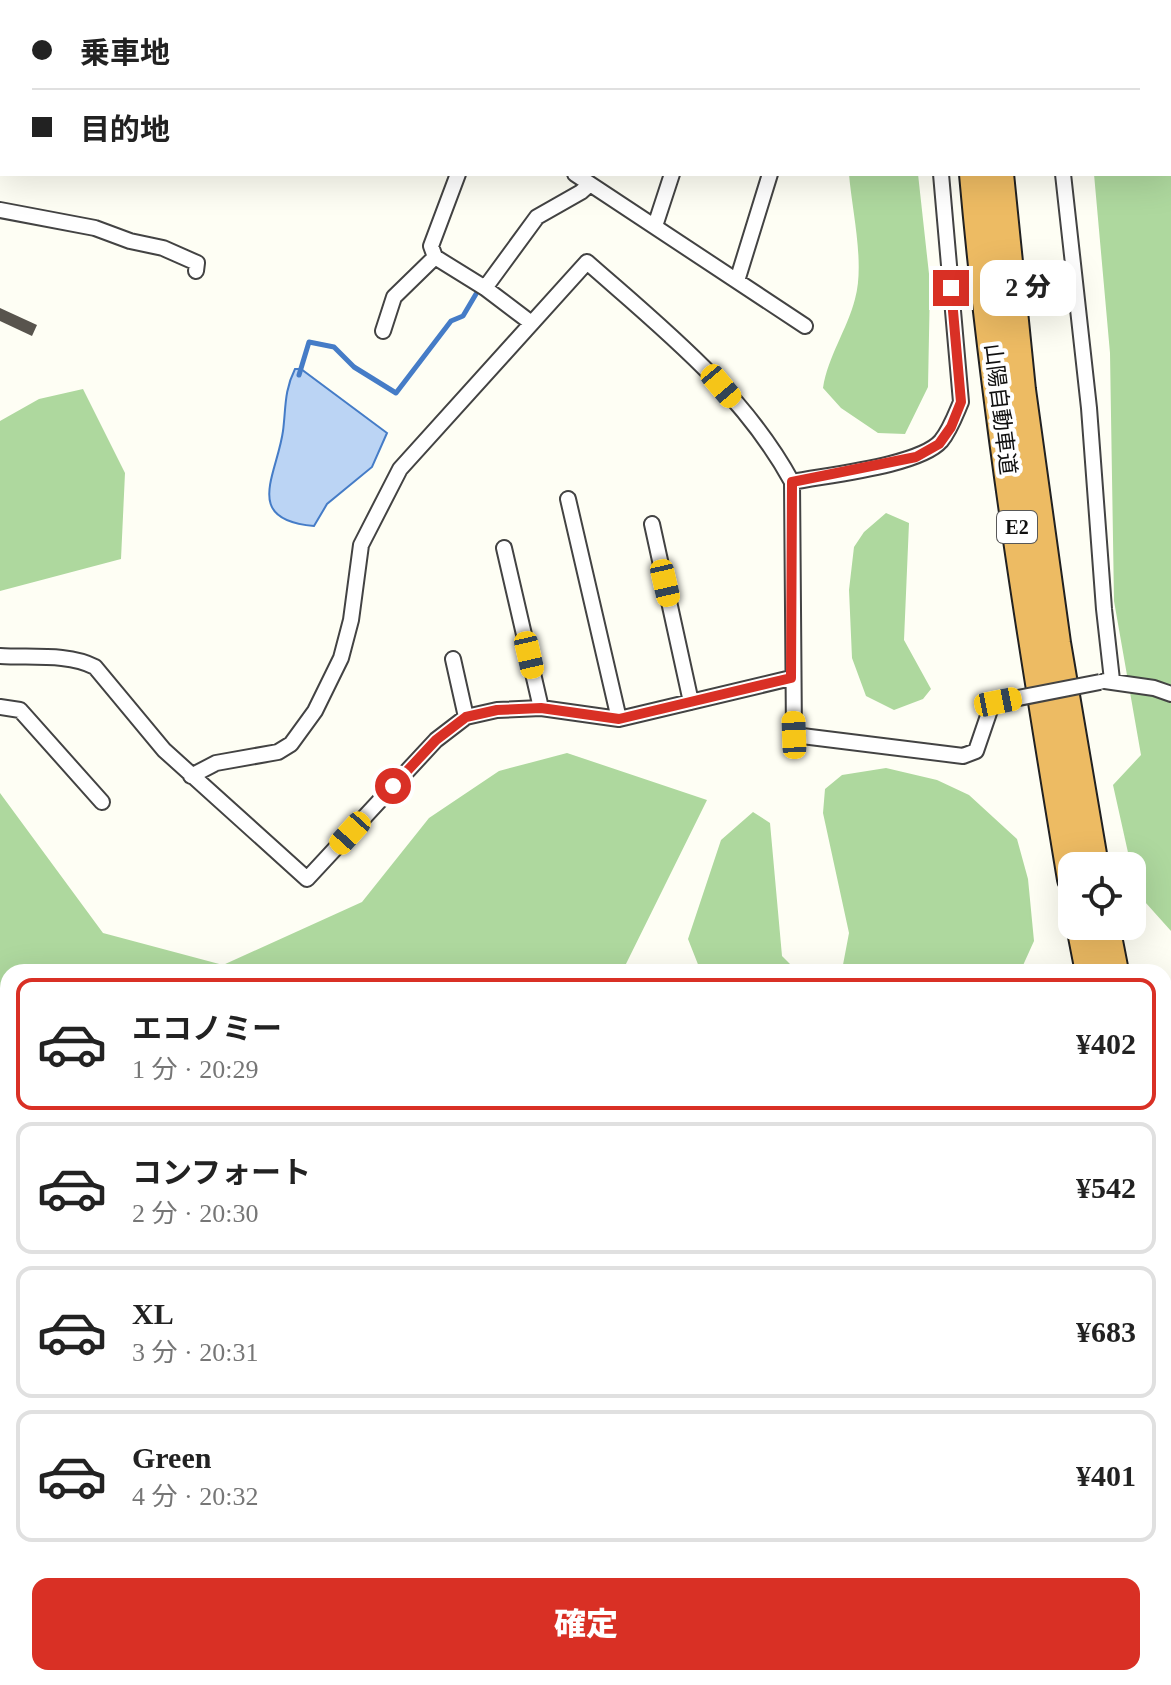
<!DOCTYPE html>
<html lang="ja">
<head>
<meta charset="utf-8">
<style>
	:root { --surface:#fff; --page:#f2f2f2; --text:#222; --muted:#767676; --line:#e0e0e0; --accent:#d93025 }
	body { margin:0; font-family:"Times New Roman","Noto Sans JP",serif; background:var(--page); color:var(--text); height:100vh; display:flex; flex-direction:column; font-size:30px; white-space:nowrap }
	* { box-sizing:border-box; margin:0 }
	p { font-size:26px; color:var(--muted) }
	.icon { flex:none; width:44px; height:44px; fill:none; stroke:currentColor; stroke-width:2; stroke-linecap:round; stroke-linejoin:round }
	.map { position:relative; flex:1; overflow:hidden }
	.sheet { position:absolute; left:0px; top:964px; width:1172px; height:722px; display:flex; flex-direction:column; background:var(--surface); border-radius:24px 24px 0 0; box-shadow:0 8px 32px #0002 }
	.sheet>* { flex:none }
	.top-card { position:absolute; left:0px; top:0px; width:1172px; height:176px; box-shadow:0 8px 32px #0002; display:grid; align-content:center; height:176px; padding:0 32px; background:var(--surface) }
	.controls { position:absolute; left:1058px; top:852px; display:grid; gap:16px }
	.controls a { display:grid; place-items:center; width:88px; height:88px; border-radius:16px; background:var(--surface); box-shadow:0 8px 32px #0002; font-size:40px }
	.end { position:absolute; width:36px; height:36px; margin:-18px; border:10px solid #d93025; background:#fff; box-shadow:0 0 0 4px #fff }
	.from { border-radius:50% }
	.bubble { position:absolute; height:56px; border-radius:16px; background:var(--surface); box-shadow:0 8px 32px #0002; font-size:26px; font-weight:800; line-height:56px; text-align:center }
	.car { position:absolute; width:24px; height:48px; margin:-24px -12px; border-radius:10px; box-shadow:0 0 6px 2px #0007; background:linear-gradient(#f5c518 24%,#345 0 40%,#f5c518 0 76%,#345 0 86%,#f5c518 0) }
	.top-card b { display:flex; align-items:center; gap:28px; height:76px; font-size:30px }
	.top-card b+b { border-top:2px solid var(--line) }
	.top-card i { width:20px; height:20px; background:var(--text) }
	ul { padding:14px 0 0; list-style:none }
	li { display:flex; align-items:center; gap:24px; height:132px; margin:0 16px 12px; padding:0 16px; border:4px solid var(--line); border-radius:16px }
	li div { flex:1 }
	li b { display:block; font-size:30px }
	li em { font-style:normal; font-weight:800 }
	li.on { border-color:var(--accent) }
	li>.icon { width:72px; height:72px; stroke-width:1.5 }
	.primary-button { display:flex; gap:16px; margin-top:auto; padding:16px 32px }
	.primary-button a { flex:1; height:92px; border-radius:16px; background:var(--accent); color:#fff; font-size:32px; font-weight:800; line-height:92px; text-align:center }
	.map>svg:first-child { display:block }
	.forest { fill:#aed89e }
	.water { fill:#bbd4f4; stroke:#457cc7; stroke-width:2 }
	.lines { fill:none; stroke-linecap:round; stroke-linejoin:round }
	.stream { stroke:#457cc7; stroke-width:5 }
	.building { fill:#58544d }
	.minor-casing { stroke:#434343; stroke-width:18 }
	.motorway-casing { stroke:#212121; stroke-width:32 }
	.minor { stroke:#fff; stroke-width:14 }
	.motorway { stroke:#edbb63; stroke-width:28 }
	.minor-bridge-casing { stroke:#434343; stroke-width:18; stroke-linecap:butt }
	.minor-bridge { stroke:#fff; stroke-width:14 }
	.route { stroke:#d93025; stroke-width:10 }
	.labels { text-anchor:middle; stroke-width:8; stroke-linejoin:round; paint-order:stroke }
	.shield { fill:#fff; stroke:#585858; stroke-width:2 }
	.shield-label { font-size:20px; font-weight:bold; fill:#101010 }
	.street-label { font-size:22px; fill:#101010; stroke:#fff }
</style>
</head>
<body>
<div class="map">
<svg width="1171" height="1685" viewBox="0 0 1171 1685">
	<rect width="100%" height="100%" fill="#fefef4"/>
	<path class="forest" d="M1089 0H1171V931L1137 893 1113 785 1141 755 1114 601 1110 353 1094 174H1170V2H1089Z
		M849 174H918L930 283 928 387 905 434 878 433 841 408 823 388C828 356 847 330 855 299 865 263 852 211 849 174Z
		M83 389 125 473 121 559 0 591V421L39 399Z
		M886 513 909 523 904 640 931 689 923 699 894 710 866 696 852 658 849 590 854 547 864 532Z
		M567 753 707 800 622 972H8V1678H1164V1630L1171 1641V1685H0V793L103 933 223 965 362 902 429 818 499 771Z
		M886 768 937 780 969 795 1017 839 1028 879 1034 941 1020 972H839L842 970 849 933 823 813 825 789 842 775Z
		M753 812 770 823 782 956 798 972H701L688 939 721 840Z"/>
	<path class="water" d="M295 369H301L387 433 372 467 327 504 314 526C242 520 277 475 283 431 286 408 284 391 295 369Z"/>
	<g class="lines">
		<path class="stream" d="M299 375 309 342 334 347 354 367 396 393 451 321 463 316 476 294"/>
	</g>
	<path class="building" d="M0 308 37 325 32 336 0 321Z"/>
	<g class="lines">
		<defs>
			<path id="minor" d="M926 0V2
				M1037 0V2
				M360 2 361 0
				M472 2V0
				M533 2 534 0
				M629 2 630 0
				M727 2V0
				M808 2V0
				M458 174 431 246 435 257 485 288
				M575 174 805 326
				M1063 174 1089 408 1104 609 1112 680
				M0 210 95 228 130 241 163 248 197 263 196 271
				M655 226 672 174
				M737 281 770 174
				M530 322 485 288 537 217 581 192 590 184
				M383 331 394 297 435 257
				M792 482C826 475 919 466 941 441 950 430 955 416 961 402L941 174
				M568 499 619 719
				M652 524 691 702
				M504 548 541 708
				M0 656C30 658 68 653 95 667L164 750 307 879 436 740 466 717 497 710 541 708 619 719 791 678
				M453 659 466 717
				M1105 681 1154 688 1171 694
				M0 707 20 710 102 802
				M191 776 216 763 278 752 291 744 315 711 341 658 351 620 361 545 400 469 587 262C662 328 743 392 792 482L794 735 963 756 976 751 990 710 998 702"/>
			<path id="motorway" d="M958 0 959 2
				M982 0V2
				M974 174C995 411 1033 645 1072 879
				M999 174 1021 390 1056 643 1094 866
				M1081 926 1090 972
				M1105 926 1114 972
				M1164 1230 1171 1261
				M1164 1335 1171 1363"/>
		</defs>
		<use href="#minor" class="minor-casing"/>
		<use href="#motorway" class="motorway-casing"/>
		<use href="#minor" class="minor"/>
		<use href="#motorway" class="motorway"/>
		<defs>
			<path id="minor-bridge" d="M998 702 1100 682"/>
		</defs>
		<use href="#minor-bridge" class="minor-bridge-casing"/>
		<use href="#minor-bridge" class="minor-bridge"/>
	</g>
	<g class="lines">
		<path class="route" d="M393 786 436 740 466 717 497 710 541 708 619 719 791 678 792 482 916 457 939 444 951 427 961 402 951 288"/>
	</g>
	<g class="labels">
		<rect class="shield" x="997" y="511" width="40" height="32" rx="6"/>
		<g class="shield-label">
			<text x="1017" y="534">E2</text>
		</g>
		<g class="street-label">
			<text transform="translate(1001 409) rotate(83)" y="8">山陽自動車道</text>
		</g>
	</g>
</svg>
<div class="controls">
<a><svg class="icon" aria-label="locate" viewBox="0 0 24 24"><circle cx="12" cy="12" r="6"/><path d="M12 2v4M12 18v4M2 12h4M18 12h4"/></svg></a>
</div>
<i class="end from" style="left:393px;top:786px"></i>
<i class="end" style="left:951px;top:288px"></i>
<div class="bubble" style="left:980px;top:260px;width:96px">2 分</div>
<i class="car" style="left:721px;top:386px;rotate:140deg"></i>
<i class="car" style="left:665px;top:583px;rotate:167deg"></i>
<i class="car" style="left:529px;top:655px;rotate:167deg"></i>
<i class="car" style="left:998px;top:702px;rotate:79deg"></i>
<i class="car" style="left:794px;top:735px;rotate:358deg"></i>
<i class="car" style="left:350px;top:833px;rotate:222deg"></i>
<div class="top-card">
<b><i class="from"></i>乗車地</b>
<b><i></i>目的地</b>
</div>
<section class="sheet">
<ul>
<li class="on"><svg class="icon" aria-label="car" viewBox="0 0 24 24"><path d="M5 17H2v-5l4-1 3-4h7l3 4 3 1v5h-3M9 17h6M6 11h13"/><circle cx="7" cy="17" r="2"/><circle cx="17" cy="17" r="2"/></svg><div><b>エコノミー</b><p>1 分 · 20:29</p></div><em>¥402</em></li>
<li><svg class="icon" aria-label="car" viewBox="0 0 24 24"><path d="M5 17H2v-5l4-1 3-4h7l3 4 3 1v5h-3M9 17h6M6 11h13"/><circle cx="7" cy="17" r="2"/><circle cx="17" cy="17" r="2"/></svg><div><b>コンフォート</b><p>2 分 · 20:30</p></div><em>¥542</em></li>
<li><svg class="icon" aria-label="car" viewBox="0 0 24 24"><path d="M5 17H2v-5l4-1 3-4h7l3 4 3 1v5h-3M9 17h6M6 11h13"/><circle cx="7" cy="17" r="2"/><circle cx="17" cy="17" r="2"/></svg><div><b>XL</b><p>3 分 · 20:31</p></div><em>¥683</em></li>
<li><svg class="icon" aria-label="car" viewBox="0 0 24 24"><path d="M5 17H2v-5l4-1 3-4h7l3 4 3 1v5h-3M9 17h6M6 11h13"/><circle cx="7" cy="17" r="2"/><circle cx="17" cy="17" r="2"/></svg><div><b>Green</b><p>4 分 · 20:32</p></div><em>¥401</em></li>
</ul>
<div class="primary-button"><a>確定</a></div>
</section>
</div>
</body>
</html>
